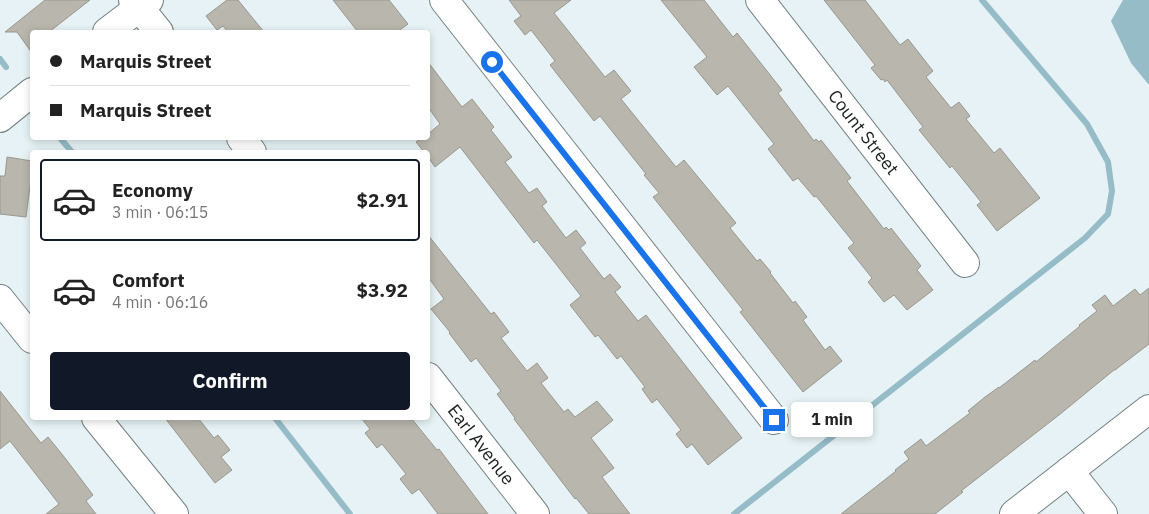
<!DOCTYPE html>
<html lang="en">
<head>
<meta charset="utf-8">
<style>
	:root { --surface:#fff; --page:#f2f2f2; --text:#222; --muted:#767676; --line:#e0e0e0; --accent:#111827 }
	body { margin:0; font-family:"IBM Plex Sans",sans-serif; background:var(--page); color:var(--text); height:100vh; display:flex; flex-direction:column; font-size:19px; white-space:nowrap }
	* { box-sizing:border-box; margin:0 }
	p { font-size:16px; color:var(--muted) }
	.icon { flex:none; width:28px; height:28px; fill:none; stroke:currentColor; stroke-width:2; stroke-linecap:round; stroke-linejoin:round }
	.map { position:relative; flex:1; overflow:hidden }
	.details { position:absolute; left:30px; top:150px; width:400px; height:270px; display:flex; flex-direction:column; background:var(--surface); border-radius:5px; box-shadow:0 2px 8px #0003 }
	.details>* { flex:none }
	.guide { position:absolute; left:30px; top:30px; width:400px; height:110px; border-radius:5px; box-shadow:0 2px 8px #0003; display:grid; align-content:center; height:110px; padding:0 20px; background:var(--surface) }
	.end { position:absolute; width:22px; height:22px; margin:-11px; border:6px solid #1a73e8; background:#fff; box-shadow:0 0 0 2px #fff }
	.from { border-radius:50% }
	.bubble { position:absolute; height:35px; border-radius:5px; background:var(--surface); box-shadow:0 2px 8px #0003; font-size:16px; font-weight:800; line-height:35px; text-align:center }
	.guide b { display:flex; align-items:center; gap:18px; height:48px; font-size:19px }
	.guide b+b { border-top:1px solid var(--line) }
	.guide i { width:12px; height:12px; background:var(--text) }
	ul { padding:9px 0 0; list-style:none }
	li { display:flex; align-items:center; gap:15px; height:82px; margin:0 10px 8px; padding:0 10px; border:2px solid transparent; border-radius:5px }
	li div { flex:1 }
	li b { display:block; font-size:19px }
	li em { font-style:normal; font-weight:800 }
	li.active { border-color:var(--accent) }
	li>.icon { width:45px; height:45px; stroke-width:1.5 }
	.button { display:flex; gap:10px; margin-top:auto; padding:10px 20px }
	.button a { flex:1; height:58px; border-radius:5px; background:var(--accent); color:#fff; font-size:20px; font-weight:800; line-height:58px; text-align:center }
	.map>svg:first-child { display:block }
	.water { fill:#95bcc7 }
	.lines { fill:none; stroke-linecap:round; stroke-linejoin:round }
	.stream { stroke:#95bcc7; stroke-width:6 }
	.building { fill:#b8b6ad; stroke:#99988e }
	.minor-casing { stroke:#758083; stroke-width:30 }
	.minor { stroke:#fff; stroke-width:28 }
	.route { stroke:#1a73e8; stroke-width:6 }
	.labels { text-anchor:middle; stroke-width:4; stroke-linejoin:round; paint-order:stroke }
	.street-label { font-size:18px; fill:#1b1f20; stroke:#fff }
</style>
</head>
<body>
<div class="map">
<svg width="1149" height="514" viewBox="0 0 1149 514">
	<rect width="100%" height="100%" fill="#e6f2f5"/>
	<path class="water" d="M1123 0H1149V85L1131 63 1111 21Z"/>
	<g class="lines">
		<path class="stream" d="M0 59 6 67
			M60 138 72 152
			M275 418 350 514
			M734 514 1085 238 1108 214 1112 191 1108 162 1087 124 982 0"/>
	</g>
	<path class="building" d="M45 0H90L49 32H32V53L17 32H5Z
		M227 0H238L264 32H228L223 26 217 30 206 16Z
		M333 0H389L408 24 397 32H358Z
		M509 0H571L554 13 605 77 614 70 631 91 621 99 676 167 684 160 736 223 730 228 757 261 760 259 771 272 770 273 793 303 795 301 807 317 803 320 825 350 830 346 842 361 803 392 740 312 743 310 653 197 659 193 644 175 646 174 600 116 594 121 550 65 555 61 531 30 525 35 514 21 521 16Z
		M661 0H704L733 37 737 33 782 90 778 93 814 141 816 139 819 142 821 140 851 178 847 181 884 229 886 227 889 230 891 228 921 266 917 270 933 290 907 310 894 295 884 302 868 282 872 278 848 248 854 243 816 196 814 197 798 178 793 181 768 149 774 144 728 86 717 95 694 67 707 57Z
		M824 0H865L900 45 908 39 933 71 926 77 951 108 959 102 970 116 966 119 994 153 1000 148 1040 198 997 231 977 205 981 202 952 166 950 168 919 130 923 127 887 80 885 82 883 79 881 80 871 68 875 65Z
		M428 62 462 107 472 99 494 127 491 130 512 157 505 162 529 193 537 188 547 202 542 206 566 238 576 230 586 243 580 248 604 279 610 274 621 287 615 292 638 321 646 315 742 438 708 465 692 444 687 448 676 434 681 430 657 399 652 403 642 389 645 387 621 356 617 359 598 335 595 337 570 305 581 296 537 240 534 243 460 147 435 167 428 157V152H424L416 142 422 138H428V134L440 124 428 107Z
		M7 157 32 161V171L26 217 0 214V176H5Z
		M428 235 491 314 494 312 509 332 501 338 527 371 537 363 548 378 541 383 564 412 568 409 575 417 597 401 613 420 591 438 614 468 602 477 630 514H589L576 498 575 499 514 419 515 418 497 394 501 391 476 358 471 362 449 333 450 332 431 309 444 299 428 277Z
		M1149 288V344L1115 370H1114L1059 415 961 491 963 492 935 514H841L896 471 895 470 909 459 904 452 921 439 926 446 970 413 968 411 985 397 999 387V388L1035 360 1036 362 1080 326 1079 325 1097 311 1092 305 1105 295 1113 306 1135 289 1140 295Z
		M0 391 41 443 48 437 65 458 93 495 86 501 96 514H46L59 504 10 441 0 449Z
		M165 418H198L214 438 218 435 230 450 221 457 232 470 215 483Z
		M361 418H411L437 450 439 449 488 514H438L419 489 412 494 400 479 406 474 382 444 377 448 365 433 370 429Z"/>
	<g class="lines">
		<defs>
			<g id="minor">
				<path d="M133 0 159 32"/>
				<path d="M444 0 774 420"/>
				<path id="s1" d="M760 0 965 263"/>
				<path d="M107 32 149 0"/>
				<path d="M0 118 32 92"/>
				<path d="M241 138 252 152"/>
				<path d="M0 299 32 339"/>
				<path id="s2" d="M428 377 535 514"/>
				<path d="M96 418 174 514"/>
				<path d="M1069 471 1103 514"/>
				<path d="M1014 514 1149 409"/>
			</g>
		</defs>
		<use href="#minor" class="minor-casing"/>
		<use href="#minor" class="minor"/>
	</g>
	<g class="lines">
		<path class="route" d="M492 62 774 420"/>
	</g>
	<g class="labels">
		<g class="street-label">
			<text dy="6" stroke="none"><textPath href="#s1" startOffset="168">Count Street</textPath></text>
			<text dy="6" stroke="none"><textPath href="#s2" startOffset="86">Earl Avenue</textPath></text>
		</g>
	</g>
</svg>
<i class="end from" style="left:492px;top:62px"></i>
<i class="end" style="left:774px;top:420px"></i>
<div class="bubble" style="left:791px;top:402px;width:82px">1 min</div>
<div class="guide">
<b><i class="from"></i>Marquis Street</b>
<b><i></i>Marquis Street</b>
</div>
<section class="details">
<ul>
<li class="active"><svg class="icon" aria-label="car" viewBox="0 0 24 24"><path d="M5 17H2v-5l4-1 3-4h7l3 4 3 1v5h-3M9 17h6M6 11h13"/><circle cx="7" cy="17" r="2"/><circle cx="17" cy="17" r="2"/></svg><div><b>Economy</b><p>3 min · 06:15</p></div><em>$2.91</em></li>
<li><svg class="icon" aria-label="car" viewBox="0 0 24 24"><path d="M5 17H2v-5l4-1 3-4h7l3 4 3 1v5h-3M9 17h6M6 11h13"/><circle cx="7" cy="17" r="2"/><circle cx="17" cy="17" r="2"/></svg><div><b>Comfort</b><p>4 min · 06:16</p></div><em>$3.92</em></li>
</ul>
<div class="button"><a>Confirm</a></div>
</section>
</div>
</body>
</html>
